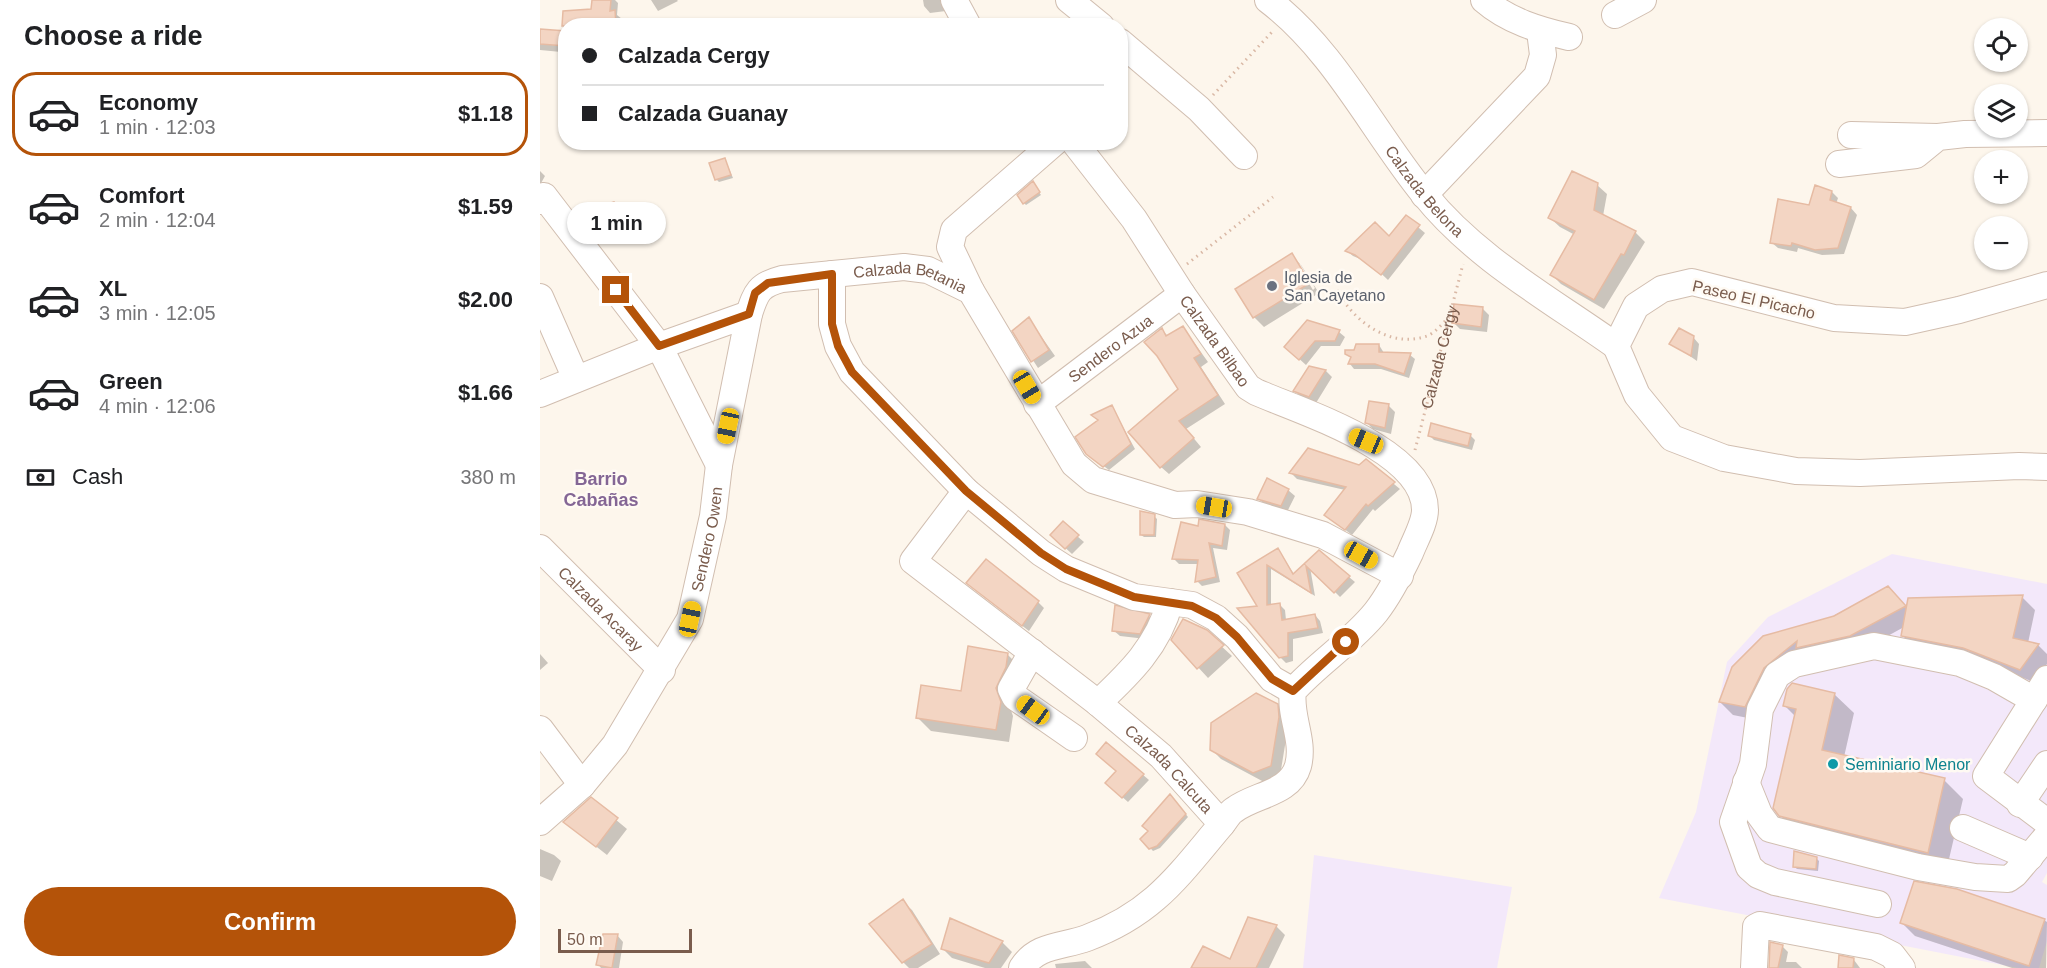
<!DOCTYPE html>
<html lang="en">
<head>
<meta charset="utf-8">
<style>
	:root { --surface:#fff; --page:#f6f6f6; --text:#202124; --muted:#757577; --line:#e0e0e0; --accent:#b45309 }
	body { margin:0; font-family:Helvetica,sans-serif; background:var(--page); color:var(--text); height:100vh; display:flex; flex-direction:column; font-size:22px; white-space:nowrap }
	* { box-sizing:border-box; margin:0 }
	p { font-size:20px; color:var(--muted) }
	.icon { flex:none; width:33px; height:33px; fill:none; stroke:currentColor; stroke-width:2; stroke-linecap:round; stroke-linejoin:round }
	.map { position:relative; flex:1; overflow:hidden }
	.details { display:flex; flex-direction:column; background:var(--surface); width:540px }
	.details>* { flex:none }
	.guide { position:absolute; left:18px; top:18px; width:570px; height:132px; border-radius:24px; box-shadow:0 2px 4px #0004; display:grid; align-content:center; height:132px; padding:0 24px; background:var(--surface) }
	.fabs { position:absolute; left:1434px; top:18px; display:grid; gap:12px }
	.fabs a { display:grid; place-items:center; width:54px; height:54px; border-radius:50%; background:var(--surface); box-shadow:0 2px 4px #0004; font-size:30px }
	.scale { position:absolute; left:18px; bottom:15px; width:134px; box-sizing:border-box; padding-left:6px; border:3px solid #7a5c4d; border-top:0; font-size:16px; line-height:21px; white-space:nowrap; color:#7a5c4d; -webkit-text-stroke:4px #fffaf3; paint-order:stroke }
	.end { position:absolute; width:27px; height:27px; margin:-14px; border:8px solid #b45309; background:#fff; box-shadow:0 0 0 3px #fff }
	.from { border-radius:50% }
	.bubble { position:absolute; height:42px; border-radius:21px; background:var(--surface); box-shadow:0 2px 4px #0004; font-size:20px; font-weight:600; line-height:42px; text-align:center }
	.car { position:absolute; width:18px; height:36px; margin:-18px -9px; border-radius:8px; box-shadow:0 0 4px 2px #0007; background:linear-gradient(#f5c518 24%,#345 0 40%,#f5c518 0 76%,#345 0 86%,#f5c518 0) }
	.guide b { display:flex; align-items:center; gap:21px; height:57px; font-size:22px }
	.guide b+b { border-top:2px solid var(--line) }
	.guide i { width:15px; height:15px; background:var(--text) }
	ul { padding:0; list-style:none }
	li { display:flex; align-items:center; gap:18px; height:84px; margin:0 12px 9px; padding:0 12px; border:3px solid transparent; border-radius:24px }
	li div { flex:1 }
	li b { display:block; font-size:22px }
	li em { font-style:normal; font-weight:600 }
	li.on { border-color:var(--accent) }
	li>.icon { width:54px; height:54px; stroke-width:1.5 }
	h2 { padding:0 24px; font-size:27px; line-height:72px }
	.pay { display:flex; align-items:center; gap:15px; height:66px; padding:0 24px; font-size:22px }
	.pay p { margin-inline-start:auto }
	.cta { display:flex; gap:12px; margin-top:auto; padding:12px 24px }
	.cta a { flex:1; height:69px; border-radius:36px; background:var(--accent); color:#fff; font-size:24px; font-weight:600; line-height:69px; text-align:center }
	main { display:flex; flex:1; min-height:0 }
	.map>svg:first-child { display:block }
	.education { fill:#f3e8fa }
	.shadow { fill:#0003; fill-rule:evenodd }
	.building { fill:#f3d5c3; stroke:#e6bba3; stroke-width:1.5 }
	.lines { fill:none; stroke-linecap:round; stroke-linejoin:round }
	.minor-casing { stroke:#d1beb0; stroke-width:28 }
	.path { stroke:#d9b8a5; stroke-width:3; stroke-dasharray:1.5 4.5; stroke-linecap:butt }
	.minor { stroke:#fff; stroke-width:26 }
	.route { stroke:#b45309; stroke-width:8 }
	.worship-dot { fill:#6b7280; stroke:#fffaf3; stroke-width:2 }
	.culture-dot { fill:#0f9aa8; stroke:#fffaf3; stroke-width:2 }
	.labels { text-anchor:middle; stroke-width:5; stroke-linejoin:round; paint-order:stroke }
	.street-label { font-size:16px; fill:#7a5c4d; stroke:#fffaf3 }
	.worship-label { font-size:16px; fill:#5b616d; stroke:#fffaf3; text-anchor:start }
	.culture-label { font-size:16px; fill:#0d838f; stroke:#fffaf3; text-anchor:start }
	.neighbourhood-label { font-size:18px; font-weight:bold; fill:#846695; stroke:#fffaf3 }
</style>
</head>
<body>
<main>
<section class="details">
<h2>Choose a ride</h2>
<ul>
<li class="on"><svg class="icon" aria-label="car" viewBox="0 0 24 24"><path d="M5 17H2v-5l4-1 3-4h7l3 4 3 1v5h-3M9 17h6M6 11h13"/><circle cx="7" cy="17" r="2"/><circle cx="17" cy="17" r="2"/></svg><div><b>Economy</b><p>1 min · 12:03</p></div><em>$1.18</em></li>
<li><svg class="icon" aria-label="car" viewBox="0 0 24 24"><path d="M5 17H2v-5l4-1 3-4h7l3 4 3 1v5h-3M9 17h6M6 11h13"/><circle cx="7" cy="17" r="2"/><circle cx="17" cy="17" r="2"/></svg><div><b>Comfort</b><p>2 min · 12:04</p></div><em>$1.59</em></li>
<li><svg class="icon" aria-label="car" viewBox="0 0 24 24"><path d="M5 17H2v-5l4-1 3-4h7l3 4 3 1v5h-3M9 17h6M6 11h13"/><circle cx="7" cy="17" r="2"/><circle cx="17" cy="17" r="2"/></svg><div><b>XL</b><p>3 min · 12:05</p></div><em>$2.00</em></li>
<li><svg class="icon" aria-label="car" viewBox="0 0 24 24"><path d="M5 17H2v-5l4-1 3-4h7l3 4 3 1v5h-3M9 17h6M6 11h13"/><circle cx="7" cy="17" r="2"/><circle cx="17" cy="17" r="2"/></svg><div><b>Green</b><p>4 min · 12:06</p></div><em>$1.66</em></li>
</ul>
<div class="pay"><svg class="icon" aria-label="cash" viewBox="0 0 24 24"><path d="M3 7h18v10H3z"/><circle cx="12" cy="12" r="2"/></svg>Cash<p>380 m</p></div>
<div class="cta"><a>Confirm</a></div>
</section>
<div class="map">
<svg width="1507" height="968" viewBox="0 0 1507 968">
	<rect width="100%" height="100%" fill="#fdf6ec"/>
	<path class="education" d="M1352 554 1507 584V873L1502 882 1507 885V941L1499 968H1478L1119 898 1156 812 1187 662 1228 617Z
		M774 855 972 887 957 968H763Z"/>
	<path class="shadow" d="M53 0H75L78 3 77 15 82 19V26H26V65L21 60V52L0 50V31L23 32 24 12 52 11Z
		M111 0H137L138 1 118 11Z
		M383 0H405L406 11 390 13 384 6Z
		M102 20 107 26H88Z
		M185 159 193 178 179 182 176 179Z
		M0 171 5 176 0 185Z
		M1057 185 1067 194 1063 216 1095 232 1105 242 1064 309 1021 284 1012 275 1035 235 1020 227 1010 218Z
		M495 186 501 195 486 205 484 203Z
		M1292 192 1298 198 1296 204 1311 208 1317 215 1304 254 1282 255 1258 248 1257 252 1238 248 1231 242 1270 206Z
		M73 204 80 210 85 228 65 234 58 228Z
		M866 217 885 233 848 280 830 263 813 256 807 251 849 239Z
		M751 255 761 265 779 293 724 327 714 317 697 289ZM757 264H760L775 288 773 290Z
		M943 309 949 315 947 332 920 329 914 323Z
		M489 319 515 356 498 368 474 331Z
		M643 327 668 362 661 367 685 404 646 429 661 447 629 474 621 467 640 389 622 330 629 337Z
		M799 332 805 337 800 346H781L766 365 746 347Z
		M1153 337 1159 344 1157 361 1131 343Z
		M839 345 844 353 870 355 875 359 869 378 841 369H814L810 364 812 359 806 354Z
		M769 368 786 371 792 377 776 403 761 397 755 391Z
		M848 405 855 412 851 434 833 429 827 423Z
		M572 407 595 449 569 470 548 454 559 421 553 416Z
		M889 435H930L935 440 932 450 894 440Z
		M826 461 860 489 835 511 833 509 812 535 786 515 805 490 757 479 751 473 820 467Z
		M748 490 755 496 747 512 725 505 719 499Z
		M614 516 617 519 616 537H604L601 535Z
		M685 525 690 530 687 550 673 548 680 582 662 586 657 581 659 564H639L634 559 659 528Z
		M537 536 544 542 532 554 518 541Z
		M738 550 754 574 779 552 815 582 800 597 770 567 775 596 731 569V606L740 605 745 610 746 620 775 615 780 621 783 633 753 639V661L746 663 740 657 719 607 699 573Z
		M1347 588 1367 609 1482 597 1495 610 1488 643 1498 645 1507 654V664L1494 682 1438 661 1376 649 1363 636 1364 627 1324 649 1267 657 1218 720 1193 715 1180 702 1193 668Z
		M435 589 498 602 504 608 489 631Z
		M609 616 615 622 606 639 580 636 573 630Z
		M666 632 692 656 668 678 633 640Z
		M0 654 8 663 0 670Z
		M467 654 480 667 468 702 473 716 469 742 391 731 378 718 423 693Z
		M1294 694 1314 713 1304 757 1404 780 1423 799 1406 872 1260 834 1240 815 1256 717 1245 706Z
		M737 705 747 715 748 727 740 776 724 782 681 759 671 749Z
		M567 744 609 780 588 802 572 788 577 771Z
		M633 798 648 817 620 848 613 851 602 839Z
		M51 799 87 829 67 855 25 822Z
		M0 849 14 855 21 861 12 881 0 876Z
		M1276 858 1279 861 1278 871 1257 869 1254 866Z
		M362 901 372 910 400 954 378 968H369L363 962Z
		M1504 920 1507 922 1506 968H1472L1375 936 1362 923Z
		M736 926 745 935 729 968H652L691 961Z
		M77 935 83 942 79 968H61L58 964Z
		M462 942 472 952 461 968H445L412 958 402 948Z
		M1242 946 1248 952 1246 962H1256L1262 968H1229Z
		M1314 960 1320 968H1299Z
		M545 961 552 968H516L515 964Z"/>
	<path class="building" d="M52 0H71L70 11 75 10 76 26H22L23 11 51 9Z
		M0 29 26 31V46L0 44Z
		M185 158 191 175 175 180 169 163Z
		M1032 171 1058 183 1054 210 1096 231 1084 255 1081 254 1054 300 1010 275 1035 231 1008 218Z
		M493 181 500 192 483 204 477 195Z
		M1275 185 1292 191 1290 200 1311 207 1298 248 1275 250 1252 243 1251 246 1230 243 1238 199 1269 205Z
		M74 202 80 222 57 229 51 209Z
		M866 215 880 225 841 275 815 255 805 251 835 222 849 236Z
		M752 253 770 283 713 318 695 289Z
		M914 304 943 307 941 327 912 323Z
		M489 317 509 350 491 362 472 331Z
		M767 320 800 330 795 341H775L759 360 744 347Z
		M643 326 661 354 654 358 678 395 639 421 654 438 620 468 588 432 638 389 617 356 604 342 622 328 626 336Z
		M1139 328 1154 336 1151 356 1129 344Z
		M816 344H839V352L871 353 864 374 835 364H808L811 357 805 354V350H814Z
		M769 366 786 370 769 397 753 391Z
		M829 401 849 404 845 428 825 423Z
		M572 405 591 444 563 467 546 454 535 437 558 420 551 415Z
		M891 423 931 434 928 446 888 436Z
		M768 448 819 465 826 459 855 482 828 506 826 504 805 530 784 515 806 487 749 473Z
		M727 478 749 489 741 506 717 499Z
		M600 511 615 514 614 535H600Z
		M659 519 685 524 682 546 669 543 676 577 655 582 658 560 632 559 641 522 658 526Z
		M523 521 539 535 525 549 510 535Z
		M738 548 753 574 779 550 810 576 794 593 766 566 771 593 727 565V605L740 603 742 620 775 614 778 628 748 633V656L739 658 697 608 717 606 697 573Z
		M446 559 499 601 482 626 426 583Z
		M1348 586 1366 606 1310 636 1256 648 1257 641 1224 668 1205 707 1179 702 1192 667 1223 636 1294 616Z
		M1483 595 1473 638 1499 644 1480 670 1423 648 1361 636 1368 598Z
		M575 605 610 614 600 634 572 631Z
		M643 619 667 630 684 645 657 669 631 640Z
		M428 646 468 653 466 667 456 688 461 702 456 730 376 718 381 685 421 691Z
		M1252 683 1295 693 1282 750 1405 778 1388 853 1239 816 1233 808 1256 709 1243 706 1247 689Z
		M716 693 738 704 739 717 731 766 713 773 670 750 671 723Z
		M566 742 604 774 582 798 565 783 576 771 556 754Z
		M630 794 646 814 617 846 609 849 600 839 608 831 602 826Z
		M51 797 78 818 56 847 23 822Z
		M1254 851 1277 857 1276 869 1253 867Z
		M1374 881 1417 889 1505 919 1489 966 1360 923Z
		M363 899 392 944 362 963 329 924Z
		M708 917 737 925 716 968H651L663 946 690 959Z
		M410 918 463 941 449 963 401 949Z
		M63 934H78L72 968 56 965Z
		M1230 942 1243 945 1238 968H1229Z
		M1299 955 1314 958 1313 968H1298Z"/>
	<g class="lines">
		<defs>
			<g id="minor">
				<path d="M414 0 428 26"/>
				<path d="M529 0 561 26"/>
				<path id="s2" d="M728 0C795 51 832 130 884 194 935 258 1010 299 1076 346"/>
				<path d="M944 0C968 21 999 30 1029 37"/>
				<path d="M1075 15 1103 0"/>
				<path d="M580 42 659 109 704 156"/>
				<path d="M1311 135 1398 137"/>
				<path id="s3" d="M534 142 594 219 642 294 708 387 716 392C762 412 885 450 885 510 885 523 875 540 870 553 860 574 850 594 836 612 812 642 778 663 753 691 749 716 765 740 758 766 750 794 715 794 694 810 689 813 686 819 682 824"/>
				<path d="M1299 164 1376 155 1398 137 1425 134 1507 133"/>
				<path d="M884 195 997 76 1003 55 1000 31"/>
				<path d="M0 201 4 196 119 346 179 465"/>
				<path d="M292 274V324L298 346 312 372 426 491 501 553 526 569 594 597 652 605 676 618 697 637 732 679 753 691"/>
				<path d="M1507 285 1419 310 1365 322 1294 318 1152 282 1122 289 1096 306 1076 346 1097 395 1132 438 1184 458 1256 471 1320 473 1479 466 1507 467"/>
				<path d="M431 291 410 247 414 230 515 142"/>
				<path d="M0 297 36 379"/>
				<path d="M0 394 119 346 209 314"/>
				<path id="s4" d="M497 404 642 294"/>
				<path id="s5" d="M426 491 373 561 558 703 621 756 682 824C638 876 614 913 547 938 523 947 497 944 482 968"/>
				<path id="s6" d="M0 548 122 670"/>
				<path d="M492 652 471 689 475 697 534 738"/>
				<path d="M1507 679 1446 776 1507 822"/>
				<path d="M558 703C590 673 618 646 630 602"/>
				<path d="M0 729 42 785"/>
				<path d="M1206 782 1219 814 1230 829 1378 867 1435 877 1468 879 1475 874 1507 836"/>
				<path d="M1480 804 1507 764"/>
				<path id="s7" d="M0 822 42 785 75 745 150 619 173 516 179 465 209 314C216 292 219 285 242 279L364 267 388 270 431 291 534 464 553 480 635 505 657 504 708 512 783 535 860 576"/>
				<path d="M1423 828 1490 857"/>
				<path d="M1338 904 1235 882 1218 875 1209 867 1193 822 1213 764 1220 709 1237 675 1254 664 1334 646 1420 663 1454 677 1494 700"/>
				<path d="M1214 968 1216 927 1220 925 1336 947 1352 955 1362 968"/>
			</g>
		</defs>
		<use href="#minor" class="minor-casing"/>
		<g class="path">
			<path d="M673 95 732 32"/>
			<path d="M647 264 733 197"/>
			<path d="M797 290C813 321 850 349 887 336 895 333 903 323 909 317"/>
			<path id="s1" d="M875 450 923 264"/>
		</g>
		<use href="#minor" class="minor"/>
	</g>
	<g class="lines">
		<path class="route" d="M76 290 119 346 209 314 215 293 228 283 292 274V324L298 346 312 372 426 491 501 553 526 569 594 597 652 606 676 618 697 637 732 679 753 691 806 642"/>
	</g>
	<circle class="worship-dot" cx="732" cy="286" r="6"/>
	<circle class="culture-dot" cx="1293" cy="764" r="6"/>
	<g class="labels">
		<g class="street-label">
			<text dy="6" stroke="none"><textPath href="#s2" startOffset="248">Calzada Belona</textPath></text>
			<text dy="6" stroke="none"><textPath href="#s7" startOffset="747">Calzada Betania</textPath></text>
			<text transform="translate(1214 299) rotate(13)" y="6">Paseo El Picacho</text>
			<text dy="6" stroke="none"><textPath href="#s3" startOffset="244">Calzada Bilbao</textPath></text>
			<text dy="6" stroke="none"><textPath href="#s4" startOffset="92">Sendero Azua</textPath></text>
			<text dy="6" stroke="none"><textPath href="#s1" startOffset="96">Calzada Cergy</textPath></text>
			<text dy="6" stroke="none"><textPath href="#s7" startOffset="336">Sendero Owen</textPath></text>
			<text dy="6" stroke="none"><textPath href="#s6" startOffset="86">Calzada Acaray</textPath></text>
			<text dy="6" stroke="none"><textPath href="#s5" startOffset="418">Calzada Calcuta</textPath></text>
		</g>
		<g class="worship-label">
			<text x="744" y="283">Iglesia de<tspan x="744" dy="18">San Cayetano</tspan></text>
		</g>
		<g class="culture-label">
			<text x="1305" y="770">Seminiario Menor</text>
		</g>
		<g class="neighbourhood-label">
			<text x="61" y="485">Barrio<tspan x="61" dy="21">Cabañas</tspan></text>
		</g>
	</g>
</svg>
<div class="fabs">
<a><svg class="icon" aria-label="locate" viewBox="0 0 24 24"><circle cx="12" cy="12" r="6"/><path d="M12 2v4M12 18v4M2 12h4M18 12h4"/></svg></a>
<a><svg class="icon" aria-label="layers" viewBox="0 0 24 24"><path d="M12 4l9 5-9 5-9-5zM3 14l9 5 9-5"/></svg></a>
<a>+</a>
<a>−</a>
</div>
<div class="scale">50 m</div>
<i class="end from" style="left:806px;top:642px"></i>
<i class="end" style="left:76px;top:290px"></i>
<div class="bubble" style="left:27px;top:202px;width:99px">1 min</div>
<i class="car" style="left:487px;top:387px;rotate:149deg"></i>
<i class="car" style="left:188px;top:426px;rotate:192deg"></i>
<i class="car" style="left:826px;top:441px;rotate:293deg"></i>
<i class="car" style="left:674px;top:507px;rotate:279deg"></i>
<i class="car" style="left:821px;top:555px;rotate:119deg"></i>
<i class="car" style="left:150px;top:619px;rotate:12deg"></i>
<i class="car" style="left:493px;top:710px;rotate:306deg"></i>
<div class="guide">
<b><i class="from"></i>Calzada Cergy</b>
<b><i></i>Calzada Guanay</b>
</div>
</div>
</main>
</body>
</html>
